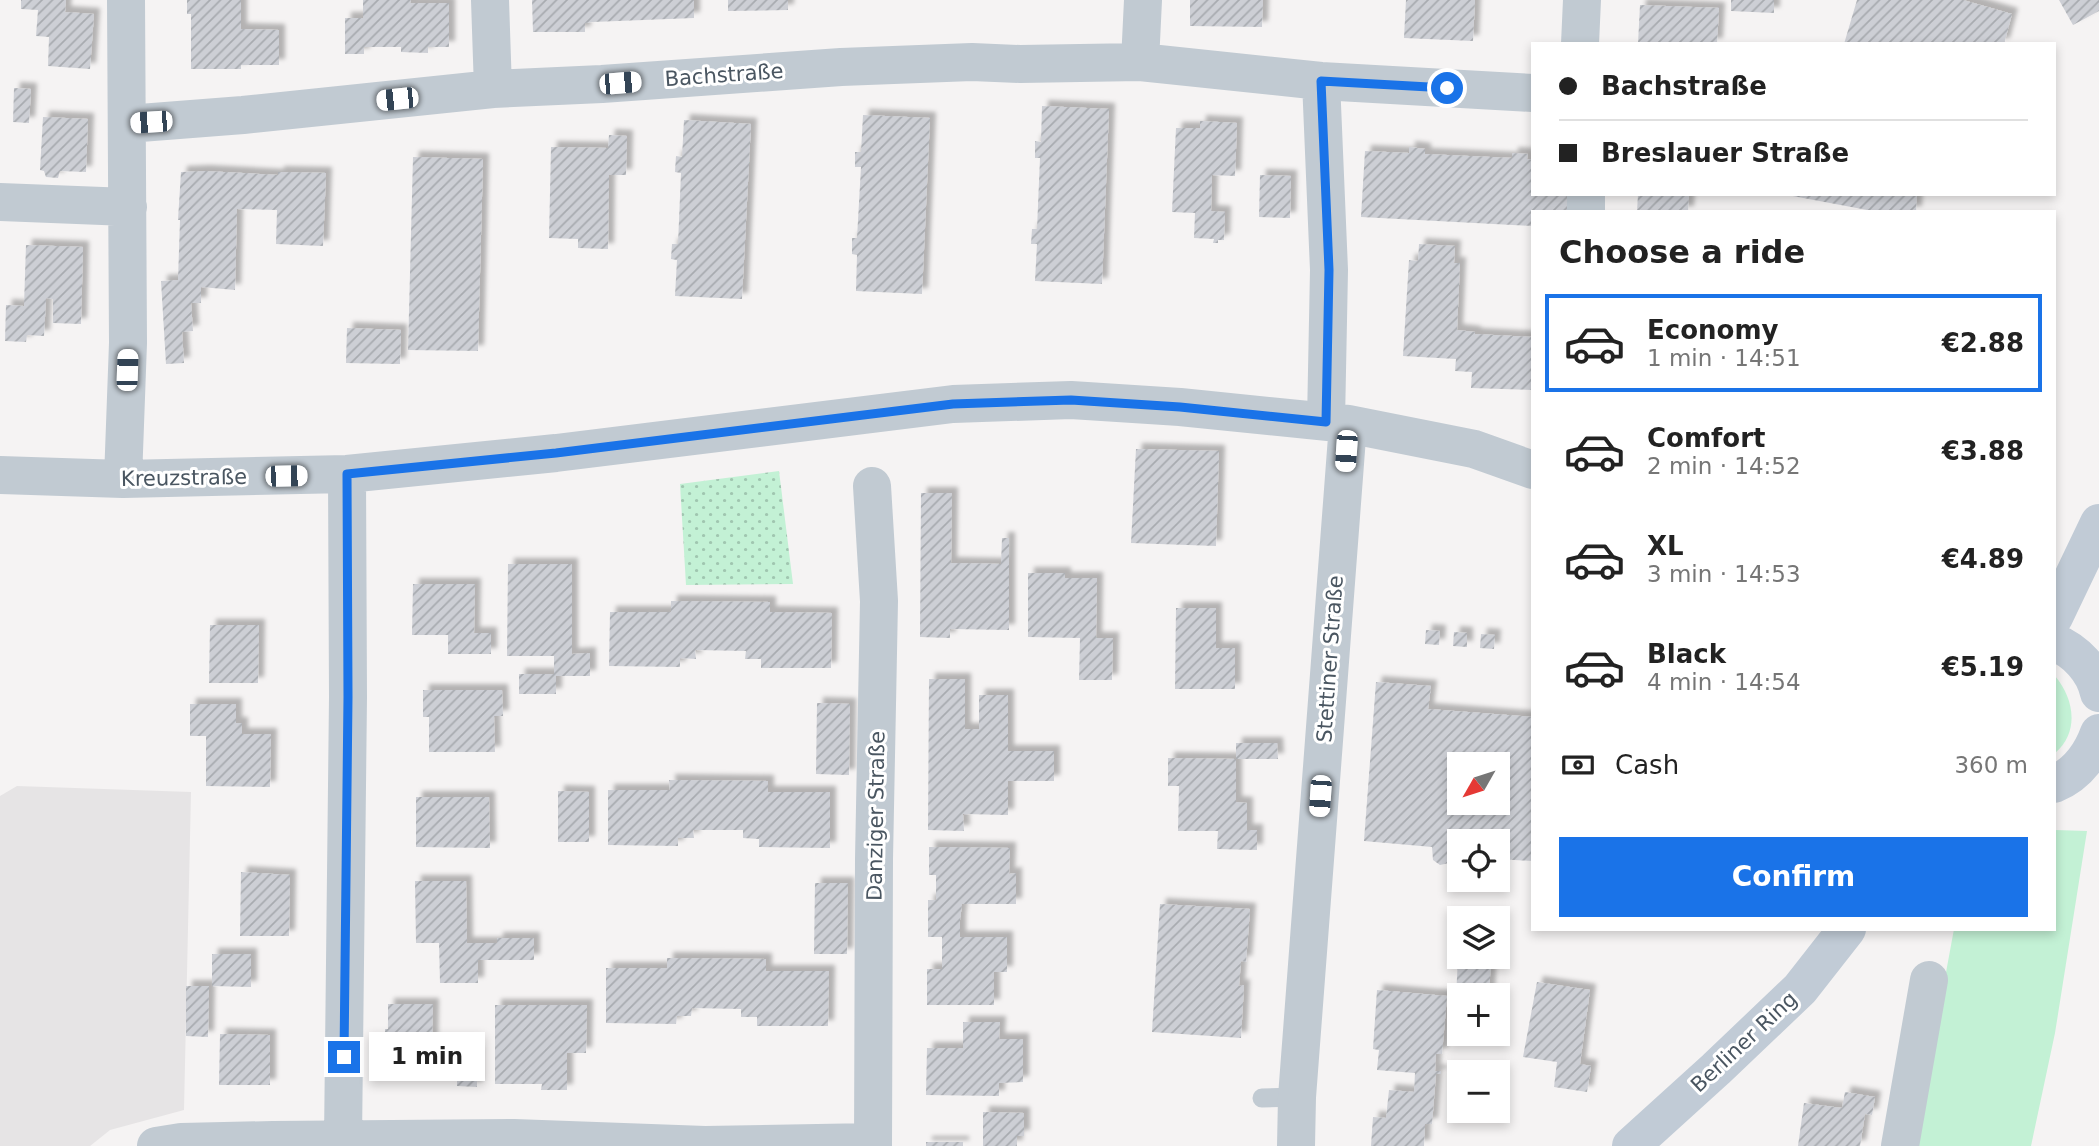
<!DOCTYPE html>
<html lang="en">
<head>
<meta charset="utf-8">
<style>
	:root { --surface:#fff; --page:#f2f2f2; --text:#222; --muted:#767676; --line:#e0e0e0; --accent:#1a73e8 }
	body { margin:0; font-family:"DejaVu Sans",sans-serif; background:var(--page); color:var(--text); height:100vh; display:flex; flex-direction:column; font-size:26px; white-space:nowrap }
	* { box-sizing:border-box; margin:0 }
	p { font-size:23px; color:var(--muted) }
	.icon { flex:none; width:38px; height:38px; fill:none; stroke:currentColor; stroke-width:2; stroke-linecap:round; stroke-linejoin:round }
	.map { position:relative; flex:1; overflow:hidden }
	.side { position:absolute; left:1531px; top:210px; width:525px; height:721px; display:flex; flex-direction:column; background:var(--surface); border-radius:0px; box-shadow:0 4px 10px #0003 }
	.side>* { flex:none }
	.top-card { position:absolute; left:1531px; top:42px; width:525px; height:154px; border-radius:0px; box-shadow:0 4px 10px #0003; display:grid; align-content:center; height:154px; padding:0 28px; background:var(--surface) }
	.needle { width:46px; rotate:231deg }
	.controls { position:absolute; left:1447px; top:752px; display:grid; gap:14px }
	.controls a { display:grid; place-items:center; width:63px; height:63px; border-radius:0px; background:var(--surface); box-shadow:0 4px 10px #0003; font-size:35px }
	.end { position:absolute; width:32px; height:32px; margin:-16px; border:9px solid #1a73e8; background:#fff; box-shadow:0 0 0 4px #fff }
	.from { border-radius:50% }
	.bubble { position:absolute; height:49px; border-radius:0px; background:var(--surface); box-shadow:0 4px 10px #0003; font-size:23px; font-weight:600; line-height:49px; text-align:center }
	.car { position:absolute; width:21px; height:42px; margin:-21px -10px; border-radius:9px; box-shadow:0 0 5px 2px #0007; background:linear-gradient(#fff 24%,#345 0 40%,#fff 0 76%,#345 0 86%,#fff 0) }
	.top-card b { display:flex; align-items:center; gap:24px; height:66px; font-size:26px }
	.top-card b+b { border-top:2px solid var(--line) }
	.top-card i { width:18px; height:18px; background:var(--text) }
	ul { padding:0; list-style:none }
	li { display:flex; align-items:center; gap:21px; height:98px; margin:0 14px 10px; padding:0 14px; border:4px solid transparent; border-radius:0px }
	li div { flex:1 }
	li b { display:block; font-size:26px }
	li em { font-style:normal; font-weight:600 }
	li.active { border-color:var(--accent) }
	li>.icon { width:63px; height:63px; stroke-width:1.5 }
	h2 { padding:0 28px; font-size:32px; line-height:84px }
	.pay { display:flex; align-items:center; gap:18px; height:77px; padding:0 28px; font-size:26px }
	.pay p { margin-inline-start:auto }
	.button { display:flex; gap:14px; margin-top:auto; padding:14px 28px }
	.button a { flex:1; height:80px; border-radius:0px; background:var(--accent); color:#fff; font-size:28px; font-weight:600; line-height:80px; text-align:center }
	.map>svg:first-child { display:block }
	.education { fill:#e6e4e5 }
	.green { fill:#c3f1d5 }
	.park { fill:url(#park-dots) }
	.building { fill:url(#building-hatch); fill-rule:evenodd; filter:url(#shadow) }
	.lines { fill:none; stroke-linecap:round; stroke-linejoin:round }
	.lane { stroke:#c1cad2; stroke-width:19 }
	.street { stroke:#c1cad2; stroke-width:38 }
	.secondary { stroke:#c1cbd6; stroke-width:38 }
	.route { stroke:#1a73e8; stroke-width:9 }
	.labels { text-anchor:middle; stroke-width:6; stroke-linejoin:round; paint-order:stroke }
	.street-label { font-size:21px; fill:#4a5661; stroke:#fff }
</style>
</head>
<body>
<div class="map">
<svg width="2099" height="1146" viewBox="0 0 2099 1146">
	<defs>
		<pattern id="park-dots" width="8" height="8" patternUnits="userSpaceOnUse" patternTransform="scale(1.75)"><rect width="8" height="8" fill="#c3f1d5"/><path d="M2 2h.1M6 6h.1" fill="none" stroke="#a0c6b0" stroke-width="1.8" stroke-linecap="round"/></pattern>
		<pattern id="building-hatch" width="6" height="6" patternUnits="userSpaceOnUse" patternTransform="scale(1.75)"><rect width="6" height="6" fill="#cdcfd5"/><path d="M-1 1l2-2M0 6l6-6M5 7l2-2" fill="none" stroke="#a8abb0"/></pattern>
		<filter id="shadow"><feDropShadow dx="6" dy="-6" stdDeviation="2" flood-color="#0004"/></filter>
	</defs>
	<rect width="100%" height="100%" fill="#f5f3f3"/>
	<path class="education" d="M17 786 191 792 184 1110 110 1130 90 1146H0V796Z"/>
	<path class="green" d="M2055 676C2074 698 2080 732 2055 753Z
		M2055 830 2087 831 2055 1033 2031 1146H1914L1954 929H2054Z"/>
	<path class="park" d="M779 471 793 584 686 585 680 484Z"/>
	<path class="building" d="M21 0H66L65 12 94 14 90 69 48 66 49 37 36 36 38 10 21 9Z
		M187 0H241V29L279 30V65H241V69H191V14H187Z
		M363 0H411L410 3H449V47H428V53L401 52V47H364V54H345V18H363Z
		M532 0H694V18L593 22 585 23V32H533Z
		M728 0H788V10L728 11Z
		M1190 0H1263L1262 27 1190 26Z
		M1406 0H1475L1473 41 1404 38Z
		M1731 0H1774V13L1731 11Z
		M1857 0H1963L2012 14 2004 44H1844Z
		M2059 0H2099V11L2073 25Z
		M1640 5 1719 8 1717 44H1638Z
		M14 88 31 89 29 123 13 122Z
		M1042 106 1109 109 1102 284 1035 281 1037 244H1031L1032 229H1037L1040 158H1035V141L1041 142Z
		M863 115 930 118 922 294 856 291 857 255 852 254V238H857L861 167H855V152H861Z
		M43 117 88 119 86 172 60 171 58 178 46 177 44 171 40 170Z
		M684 120 751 124 742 299 675 296 677 260 671 259 672 244H678L681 173 675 172 676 156 682 157Z
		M1200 121 1237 123 1235 176 1212 175 1211 211 1225 212 1224 240H1218V243H1213L1214 239 1194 238 1195 213 1172 212 1176 128H1200Z
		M609 135 627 136 626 175H609L608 249 578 248V239L549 238 551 147 608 148Z
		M1409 147 1425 149V154L1512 158V153L1528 154 1527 159 1533 160V194H1569L1568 212H1533V226L1361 217 1365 151 1409 153Z
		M413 157 483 159 478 351 408 350Z
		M204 171 278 175V172L326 173 323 246 276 244 277 210 237 209 235 290 201 287V303H191L193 331 182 332 184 363 166 364 161 281 178 280 180 220H178L181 172Z
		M1260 175 1291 176 1290 218 1259 217Z
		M1638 194H1689L1688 212H1637Z
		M1782 194H1917L1916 212H1878Z
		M1419 244 1455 246 1454 263H1460L1457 330 1475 332V334L1533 337V390L1471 388 1472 372 1455 371 1456 359 1403 356 1409 260 1418 261Z
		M26 245 83 247 81 324 53 323V299L46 298 44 336 27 335 26 342 5 341 6 305 24 306Z
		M347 328 401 330 400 364 346 363Z
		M1136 449 1219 451 1216 546 1131 543Z
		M921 493H952L951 563 1001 564 1002 538H1009V630L950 629V638L920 637Z
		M508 564H572V654L590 653V676H556V694H519V674H554V656H507Z
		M1028 573H1065V578H1097L1096 638H1113L1112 680H1079L1080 638 1028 637Z
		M413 584H475L474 633H491V654H448V635H412Z
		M671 601 770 602V612L832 613 831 668H761V659H745L746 651 695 650 696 659 680 658V667L609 666 610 612H671Z
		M1176 608H1216V648H1235V689H1175Z
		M210 625H259L258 683H209Z
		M1426 630 1440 631 1439 645 1425 644Z
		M1454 632 1467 633V647L1453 646Z
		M1481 634 1495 635 1494 649 1480 648Z
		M929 679H965V729H979V695H1008V751H1054V781H1008V815L963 814 964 831 928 830Z
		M1376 682 1431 686 1428 709 1533 717V861L1498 859V842H1460V856L1454 855 1449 863 1440 865 1433 860 1432 847 1364 841ZM1460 765H1498V803H1460Z
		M423 690H502L503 716H494L495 752H429V717H423Z
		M817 703 850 704 849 775 816 774Z
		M190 704H236V723H242V734H271L270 787 206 786V736H190Z
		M1236 743H1277L1278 759H1236Z
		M1168 758 1236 759V802L1247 803V830H1257V850L1217 849 1218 831H1178L1179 786H1168Z
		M669 780 768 781V792H830V848L759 847V839L743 838V830H693L694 838H678V846L608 845V790H670Z
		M558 791 589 792V842H558Z
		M416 797H489L490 848 416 847Z
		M929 847 1010 848 1009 874 1016 873V904H962L960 920V937H1007V972H994V1005H927V969H942V937H928V900H936V875H929Z
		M241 872 290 875 289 936H240Z
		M415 881H466L467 943H497V938H534V960H478V983H440L439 943H416Z
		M815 883H848L847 954H814Z
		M1160 904 1250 909 1246 962 1241 961 1239 986 1244 985 1241 1038 1152 1032Z
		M212 954H251V987L212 986Z
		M1458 957 1491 958 1489 996 1456 998Z
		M667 958 766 959V971H829L828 1026H757V1017H741V1009L692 1008 691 1016H677L676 1024 606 1023V968H667Z
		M1537 982 1590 990 1580 1064 1591 1066 1587 1092 1554 1087 1557 1062 1523 1057Z
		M186 986H209L208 1037 186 1036Z
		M1377 990 1447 996 1442 1054H1436L1435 1071H1441V1074H1436L1432 1124H1425L1424 1146H1371L1373 1117 1386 1118 1389 1090 1414 1092 1415 1073 1377 1070 1379 1050 1373 1049Z
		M388 1004H433L432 1052 477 1053V1087L457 1086V1081L390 1080V1043H385V1029H388Z
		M495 1005H587L586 1053H567V1090H541L542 1084H495Z
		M963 1022H1000L999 1039H1023V1082L999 1083V1096L926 1095 927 1048H963Z
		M220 1034 270 1035V1085H219Z
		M1845 1092 1875 1097 1872 1115 1865 1114 1860 1146H1798L1804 1103 1842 1108Z
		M983 1112 1024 1113V1136H1017V1146H983Z
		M926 1142H963V1146H926Z"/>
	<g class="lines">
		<path class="lane" d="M1262 1098 1297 1097"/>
		<path class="street" d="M490 0 493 89
			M1580 44 1582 0
			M1140 62 1143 0
			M1321 81 1329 270 1326 421
			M127 124 243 115 493 89 602 84 841 67 972 62 1020 64 1140 62 1321 81 1533 93
			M0 202 128 207
			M1586 212V194
			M0 475 123 479 347 474 556 453 953 404 1071 400 1180 407 1348 424 1474 449 1533 470
			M123 479 128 343 126 0
			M872 486 879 601 874 859 873 1146
			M343 1140 348 697 347 474
			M156 1146 181 1142 273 1140 514 1138 705 1145 873 1142
			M1296 1146 1297 1097 1348 424
			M1900 1146 1929 980"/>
		<path class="secondary" d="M2054 617 2099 523
			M2054 642C2076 651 2094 670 2099 693
			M2054 784C2078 774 2091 755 2099 733
			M1631 1146 1716 1069 1800 989 1847 929"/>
	</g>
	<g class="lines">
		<path class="route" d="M344 1057 348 697 347 474 556 453 953 404 1071 400 1180 407 1326 422 1329 270 1321 81 1447 88"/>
	</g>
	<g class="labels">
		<g class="street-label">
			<text transform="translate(724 75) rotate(-4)" y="7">Bachstraße</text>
			<text transform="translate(184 478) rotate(-1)" y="7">Kreuzstraße</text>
			<text transform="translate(1330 659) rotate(-86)" y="7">Stettiner Straße</text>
			<text transform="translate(876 816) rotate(-89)" y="7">Danziger Straße</text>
			<text transform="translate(1744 1042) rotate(-43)" y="7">Berliner Ring</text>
		</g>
	</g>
</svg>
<div class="controls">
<a><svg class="needle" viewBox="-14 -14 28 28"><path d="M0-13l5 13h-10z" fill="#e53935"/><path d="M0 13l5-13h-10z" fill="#767676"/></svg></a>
<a><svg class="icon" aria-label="locate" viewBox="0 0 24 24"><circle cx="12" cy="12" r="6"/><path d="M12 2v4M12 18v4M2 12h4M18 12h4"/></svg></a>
<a><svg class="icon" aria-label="layers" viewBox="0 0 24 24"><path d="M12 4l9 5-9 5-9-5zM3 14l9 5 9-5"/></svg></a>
<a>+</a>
<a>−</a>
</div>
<i class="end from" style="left:1447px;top:88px"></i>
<i class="end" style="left:344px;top:1057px"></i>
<div class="bubble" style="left:369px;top:1032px;width:116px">1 min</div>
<i class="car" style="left:620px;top:83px;rotate:85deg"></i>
<i class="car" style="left:397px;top:99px;rotate:264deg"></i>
<i class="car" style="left:151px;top:122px;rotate:266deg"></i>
<i class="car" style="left:127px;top:370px;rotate:2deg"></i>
<i class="car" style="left:1346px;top:451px;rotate:184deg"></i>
<i class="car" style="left:286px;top:476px;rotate:89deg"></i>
<i class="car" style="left:1320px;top:796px;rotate:184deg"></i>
<div class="top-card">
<b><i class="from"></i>Bachstraße</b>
<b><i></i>Breslauer Straße</b>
</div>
<section class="side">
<h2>Choose a ride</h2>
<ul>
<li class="active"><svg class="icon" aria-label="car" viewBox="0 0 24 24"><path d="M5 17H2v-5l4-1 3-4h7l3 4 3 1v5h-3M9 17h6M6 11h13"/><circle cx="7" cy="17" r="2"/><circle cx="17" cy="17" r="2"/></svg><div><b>Economy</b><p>1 min · 14:51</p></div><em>€2.88</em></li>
<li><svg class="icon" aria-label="car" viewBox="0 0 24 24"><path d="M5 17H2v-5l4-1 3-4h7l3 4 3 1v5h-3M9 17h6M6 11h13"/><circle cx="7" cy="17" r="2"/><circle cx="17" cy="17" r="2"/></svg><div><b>Comfort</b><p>2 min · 14:52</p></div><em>€3.88</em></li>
<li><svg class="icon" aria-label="car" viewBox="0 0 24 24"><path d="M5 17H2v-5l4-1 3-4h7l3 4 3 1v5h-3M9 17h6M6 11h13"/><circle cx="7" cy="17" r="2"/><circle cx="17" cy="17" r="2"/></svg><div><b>XL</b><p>3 min · 14:53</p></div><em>€4.89</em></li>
<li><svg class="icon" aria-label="car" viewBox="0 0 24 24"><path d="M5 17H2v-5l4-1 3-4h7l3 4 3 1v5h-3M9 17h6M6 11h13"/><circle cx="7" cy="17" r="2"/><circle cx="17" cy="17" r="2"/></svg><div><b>Black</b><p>4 min · 14:54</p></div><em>€5.19</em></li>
</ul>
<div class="pay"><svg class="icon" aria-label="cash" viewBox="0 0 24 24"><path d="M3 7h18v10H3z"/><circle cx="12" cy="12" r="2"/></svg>Cash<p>360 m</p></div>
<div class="button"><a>Confirm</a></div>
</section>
</div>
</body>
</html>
